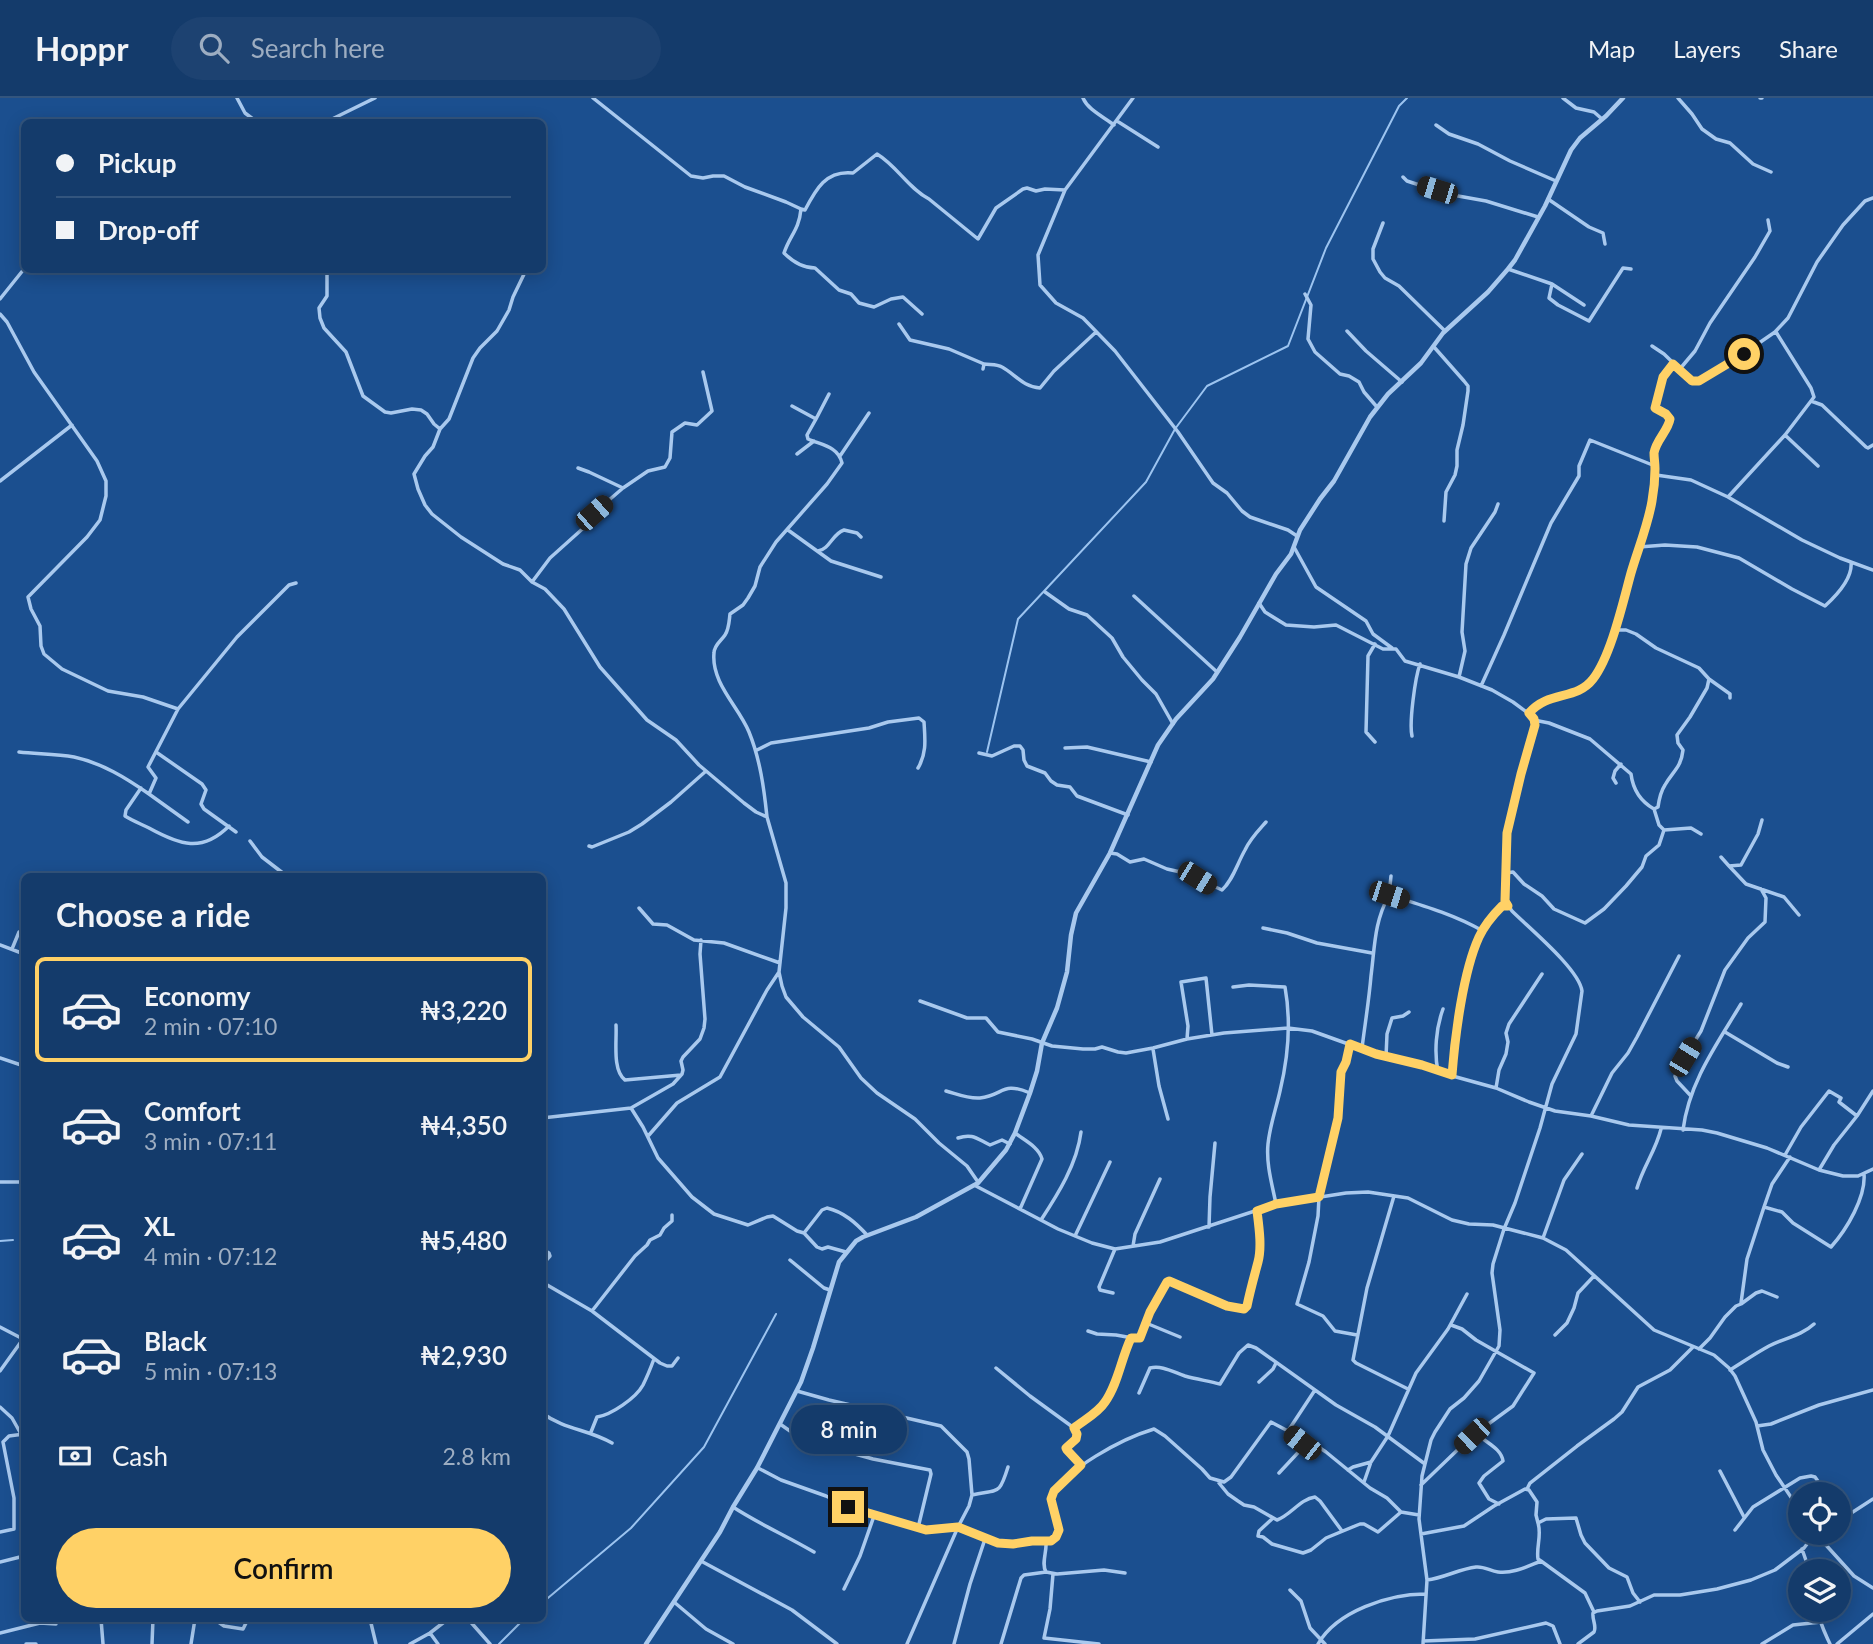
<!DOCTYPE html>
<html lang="en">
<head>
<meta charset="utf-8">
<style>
	:root { --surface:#143b6b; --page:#1d4271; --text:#f1f3f6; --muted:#9dadc1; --line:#33557e; --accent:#ffd166 }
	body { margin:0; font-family:Lato,sans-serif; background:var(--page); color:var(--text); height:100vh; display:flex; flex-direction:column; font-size:26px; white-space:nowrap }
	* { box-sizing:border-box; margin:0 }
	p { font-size:23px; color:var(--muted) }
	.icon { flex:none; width:38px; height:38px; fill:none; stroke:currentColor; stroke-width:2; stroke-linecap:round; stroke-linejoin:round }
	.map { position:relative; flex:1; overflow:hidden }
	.details { position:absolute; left:21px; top:775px; width:525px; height:749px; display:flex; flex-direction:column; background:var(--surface); border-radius:10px; box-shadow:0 4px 18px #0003,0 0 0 2px var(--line) }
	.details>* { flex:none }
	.hud { position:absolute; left:21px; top:21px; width:525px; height:154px; border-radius:10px; box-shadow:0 4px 18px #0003,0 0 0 2px var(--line); display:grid; align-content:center; height:154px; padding:0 35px; background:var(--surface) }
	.buttons { position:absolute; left:1788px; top:1384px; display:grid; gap:14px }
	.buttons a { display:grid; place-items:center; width:63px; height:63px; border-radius:50%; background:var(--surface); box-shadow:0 4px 18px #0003,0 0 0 2px var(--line); font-size:35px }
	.end { position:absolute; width:32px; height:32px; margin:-16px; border:9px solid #ffd166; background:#111; box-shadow:0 0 0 4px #111 }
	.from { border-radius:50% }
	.bubble { position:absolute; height:49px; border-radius:24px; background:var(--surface); box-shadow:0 4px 18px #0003,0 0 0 2px var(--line); font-size:23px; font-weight:600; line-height:49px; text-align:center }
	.car { position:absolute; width:21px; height:42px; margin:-21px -10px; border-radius:9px; box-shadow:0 0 5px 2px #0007; background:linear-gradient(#222 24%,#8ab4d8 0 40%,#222 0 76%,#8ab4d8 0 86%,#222 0) }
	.hud b { display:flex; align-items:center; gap:24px; height:66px; font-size:26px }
	.hud b+b { border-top:2px solid var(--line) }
	.hud i { width:18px; height:18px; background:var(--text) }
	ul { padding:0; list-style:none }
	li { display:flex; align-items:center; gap:21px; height:105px; margin:0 14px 10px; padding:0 21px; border:4px solid transparent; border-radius:10px }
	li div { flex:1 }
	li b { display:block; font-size:26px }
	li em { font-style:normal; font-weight:600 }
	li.on { border-color:var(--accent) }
	li>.icon { width:63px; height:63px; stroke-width:1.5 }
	h2 { padding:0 35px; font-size:32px; line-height:84px }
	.pay { display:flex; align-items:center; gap:18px; height:77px; padding:0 35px; font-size:26px }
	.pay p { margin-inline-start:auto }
	.button { display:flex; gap:14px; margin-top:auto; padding:14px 35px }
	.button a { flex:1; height:80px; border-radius:42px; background:var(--accent); color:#111; font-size:28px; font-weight:600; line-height:80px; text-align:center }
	header { display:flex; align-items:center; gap:42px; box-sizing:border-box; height:98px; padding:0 35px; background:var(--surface); border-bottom:2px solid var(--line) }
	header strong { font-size:33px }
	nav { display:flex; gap:38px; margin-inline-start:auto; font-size:24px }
	.search { width:490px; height:63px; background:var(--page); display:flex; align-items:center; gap:18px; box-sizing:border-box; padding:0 24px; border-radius:38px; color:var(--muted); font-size:26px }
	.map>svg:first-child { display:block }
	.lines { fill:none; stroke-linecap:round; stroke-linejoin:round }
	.stream { stroke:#9cc4f0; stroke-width:2 }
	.minor { stroke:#a9c9ee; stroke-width:3.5 }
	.tertiary { stroke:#a9c9ee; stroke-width:4.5 }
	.route { stroke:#ffd166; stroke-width:9 }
</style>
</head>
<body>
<header>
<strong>Hoppr</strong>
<div class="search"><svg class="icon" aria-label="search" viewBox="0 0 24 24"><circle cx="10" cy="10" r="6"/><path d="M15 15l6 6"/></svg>Search here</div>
<nav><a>Map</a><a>Layers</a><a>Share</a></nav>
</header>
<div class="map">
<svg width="1873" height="1546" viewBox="0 0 1873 1546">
	<rect width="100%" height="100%" fill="#1b4f8f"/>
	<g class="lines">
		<path class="stream" d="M987 654 1018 521 1146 384 1175 331 1207 288 1288 248 1326 150 1399 8 1407 0
			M0 1143 13 1142
			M542 1505 631 1430 704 1349 776 1216
			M499 1546 524 1521"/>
		<path class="minor" d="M237 0 245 15 257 24
			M593 0 691 78 703 80 713 78H724L745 89 786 104 801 111
			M1083 0C1088 12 1104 19 1114 27
			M1133 0 1065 92 1038 157 1040 187 1056 205 1083 220 1115 253 1178 334 1213 385 1227 395 1242 413 1250 419 1288 432 1297 438
			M1563 0 1576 10 1594 14 1602 21
			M1678 0 1692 16 1702 31 1716 41 1730 45 1753 66 1771 74
			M1760 0H1762
			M1117 23 1158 49
			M326 24 375 0
			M1436 27 1449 36 1478 46 1510 63 1556 83
			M1403 79 1407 83 1447 96 1486 103 1538 119
			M1548 101 1589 129 1603 135 1605 146
			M1383 125 1373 151V161L1380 174 1385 180 1399 188 1445 233
			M1508 171 1552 186 1549 200 1558 207 1589 223 1623 170 1631 171
			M327 172V198L319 210 320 220 324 230 346 254 363 298 385 314 391 315 412 311 421 312 427 316 434 326 440 331
			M526 172 513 199 509 212 497 233 480 250 473 260 449 321 440 331 433 349 425 358 414 376 418 391 425 407 432 416 461 439 503 466 520 472 532 484 545 491 564 511 600 569 647 622 676 642 699 667 744 705 756 714 767 719 786 785V810L779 874 782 888 786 899 803 919 839 949 861 980 877 995 915 1021 939 1045 967 1068 978 1084
			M1552 186 1584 207
			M1305 196 1311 207 1308 241 1315 254 1340 276 1349 278 1359 284 1364 294 1377 309
			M0 201 24 171
			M0 216 7 224 34 274 97 363 106 383V398L100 422 87 439 28 499 31 511 40 528 41 548 44 556 62 571 108 593 143 599 178 611 237 539 289 487 296 485
			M922 216 903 199 891 201 874 209 859 205 851 196 839 192 815 170C802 170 793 164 784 155 790 137 799 132 801 111L805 112C816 91 826 72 853 75L877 56C897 68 908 90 929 101L978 141 996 110 1023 91 1027 90 1036 93 1045 91 1065 92
			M899 226 910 242 949 251 984 266
			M1347 233 1366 253 1402 284
			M1652 248 1664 256 1692 283H1699L1730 265 1775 234 1788 220 1817 164 1843 127 1865 103 1873 100
			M1434 249 1464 283 1468 288V293L1463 327 1457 352V368L1455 377 1446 394 1444 423
			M983 271 984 266C990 267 997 266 1002 269 1015 276 1023 289 1040 290L1054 273 1096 234
			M1679 272 1695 253 1710 225 1755 159 1770 133 1768 122
			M1811 303 1822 307 1866 349 1868 350 1873 347
			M816 321 829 296
			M1785 337 1818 368
			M797 356 814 343
			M840 358 869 315
			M578 370 589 374 623 390
			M1656 377 1691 382 1728 399 1802 442 1840 460 1873 472
			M0 383 72 327
			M1728 399 1785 337 1814 299 1811 290 1776 234
			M788 432 831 463 881 479
			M1294 449 1316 489 1366 523 1373 536 1392 550
			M1639 449 1665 447 1697 449 1739 460 1792 491 1825 508C1837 497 1853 480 1851 464
			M818 453C830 451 832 436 844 432L857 435 861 439
			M532 484 550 460 589 425 594 415 623 390 648 373 665 369 670 360 672 334 685 325 697 327 712 313 703 274
			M1045 494 1069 511 1087 517 1112 540 1123 559 1142 582 1156 596 1173 626
			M1134 498 1217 574
			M1259 505 1265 514 1286 527 1314 529 1336 527 1383 551H1396L1405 563 1459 579 1492 592 1513 604 1532 618 1535 627 1521 676 1507 735 1505 803 1512 813C1529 830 1579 871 1582 893L1576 936 1552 986 1540 1030 1515 1105 1504 1131 1493 1166 1492 1175 1500 1232 1499 1248 1479 1283 1464 1300 1450 1311 1435 1334 1431 1342 1422 1378 1419 1421 1427 1482 1423 1546
			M1614 532H1626L1636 536 1656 550 1699 570 1709 581 1730 596V600
			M1375 546 1368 558 1366 634 1375 644
			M1459 579 1465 553 1462 534 1466 466 1471 450 1495 414 1498 406
			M1481 588 1504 537 1551 425 1579 378V368L1590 342 1655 368
			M1529 615 1541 604 1580 592 1592 583 1599 572 1608 551 1647 427 1652 400 1656 349 1669 326 1670 321 1666 316 1656 311C1654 295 1664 279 1673 266
			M1534 622 1549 625 1590 641 1631 676C1633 692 1640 703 1654 711
			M1412 638C1409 625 1415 580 1420 566
			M1065 650 1087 649 1151 664
			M757 652 771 645 869 630 888 624 919 620 924 624C925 641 927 655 918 670
			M19 654C37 656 56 656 74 659 102 665 126 680 149 696L156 680 148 669 178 611
			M156 654 202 686 206 692 201 706 204 711 236 734
			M979 655 992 658 1014 648H1020L1023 652 1024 662 1027 668 1045 675 1051 683 1057 687 1070 689 1077 698 1128 717
			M1616 685 1613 680 1615 673 1621 666
			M141 690 126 712 125 718C133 723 141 726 149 730 180 747 202 755 229 728
			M149 696 188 724
			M767 719C764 690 760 661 749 634 739 609 711 585 714 555 714 547 721 543 725 537 729 531 729 524 730 516L743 507 748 500 755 488 760 469 776 444 827 386 842 365C838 348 821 347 808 341L807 337 816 321 792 308
			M1701 736 1691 730 1664 732 1659 727 1654 711 1658 709C1659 702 1661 693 1665 687 1673 673 1681 670 1683 652L1678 645 1677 637 1690 619 1707 590 1709 581
			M250 743 262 759 288 779
			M589 748 592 749 629 734 642 726 671 704 706 673
			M1110 755 1117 756 1130 764 1144 761 1167 771 1185 775 1222 792C1233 782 1237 766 1245 752 1250 741 1258 733 1266 724
			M1721 759 1729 768 1741 767 1758 736 1762 722
			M1729 768 1746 786 1784 799 1799 817
			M1506 775 1513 774 1524 786 1542 798 1554 811 1585 825 1604 811 1626 788 1642 769 1646 758 1659 747 1664 732
			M1391 778 1389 797C1421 807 1453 816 1483 833
			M639 810 653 826 667 827 694 842 724 845 780 865
			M1263 830 1287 835 1317 845 1372 855
			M0 847 24 856
			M12 851 19 834
			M1233 889 1249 887 1285 889C1291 922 1288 960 1280 993 1276 1011 1270 1027 1268 1046 1266 1066 1272 1086 1276 1106
			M920 903 967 920H986L998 934 1032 941 1052 948 1083 951H1095L1102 949 1118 954 1126 955 1153 950 1187 941 1224 935 1288 930 1312 933 1376 956 1422 967 1438 974 1496 990 1529 1004 1555 1013 1591 1018 1629 1027 1702 1032 1717 1035 1767 1050 1819 1072 1843 1078H1858L1873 1071
			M616 927C617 943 612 972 625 982L681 977
			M1725 934 1777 965 1788 969
			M1187 941 1188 928 1181 884 1206 880 1212 937
			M1350 946 1339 985 1337 1020 1319 1099 1318 1118 1309 1164 1297 1206 1323 1218 1335 1233 1357 1237
			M1362 950C1365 926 1369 902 1371 878 1375 847 1374 825 1389 797
			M1153 951 1159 988 1168 1021
			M1386 959 1387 936 1392 920 1403 918 1409 914
			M0 960 24 968
			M1438 974C1434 954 1436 930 1443 911
			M1452 977C1455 938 1463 874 1479 839 1484 827 1493 817 1502 808H1508
			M1496 990 1499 972 1506 956 1508 944 1506 935 1509 926 1542 876
			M946 993C957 996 968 1001 980 1000 1004 997 1002 983 1030 995
			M1691 998 1677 983 1675 978 1685 959 1701 933 1725 872 1748 840 1765 824 1766 800 1761 791
			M631 1010 673 986 682 976 683 972 681 963 683 959 700 941 704 930 705 921 700 856 701 842
			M1591 1018 1612 975 1628 955 1637 939 1679 858
			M542 1020 631 1010 643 1029 658 1060 692 1099 714 1116 748 1127 767 1119 773 1118 797 1133 804 1135 817 1149 822 1151 828 1149 846 1154
			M1683 1032C1689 984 1717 946 1741 906
			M1015 1035C1024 1042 1039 1049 1042 1061L1020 1111
			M649 1037 677 1005 720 979 767 892 779 874
			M958 1040C973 1035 977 1041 990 1047L1002 1042 1010 1046
			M1785 1057 1801 1029 1829 993 1841 1000 1839 1004 1857 1018
			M1790 1059 1772 1086 1764 1109 1782 1114 1793 1125 1831 1149C1847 1131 1866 1099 1864 1076
			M1819 1072 1834 1047 1857 1018 1873 993
			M0 1084H24
			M974 1087 1058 1131 1092 1145 1115 1151 1160 1144 1276 1106 1346 1095 1368 1094 1408 1100 1452 1122 1469 1126 1493 1127 1543 1140 1566 1152 1654 1232 1714 1257 1729 1270 1735 1278 1756 1324 1763 1352 1776 1377 1801 1414
			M1637 1090C1643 1069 1656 1052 1661 1031
			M1394 1098 1367 1190 1353 1262 1356 1265 1408 1291
			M1041 1122C1058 1096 1077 1066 1081 1034
			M1209 1129 1210 1099 1215 1045
			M804 1135 822 1112 827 1110C844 1114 856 1125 867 1137
			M1075 1138 1110 1064
			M1543 1140 1564 1082 1582 1056
			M1133 1148 1135 1136 1160 1081
			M542 1151 549 1155 550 1158 542 1167
			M790 1162 824 1190 830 1192
			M542 1184 592 1213 660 1265 667 1268H672L678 1260
			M1113 1195 1100 1192 1099 1189 1115 1151
			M1741 1205 1747 1161 1764 1109
			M592 1213 635 1158 647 1147 650 1142 660 1137 664 1130 672 1123V1117
			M1146 1225 1180 1239
			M0 1229 23 1241 0 1273
			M1088 1233 1097 1236 1116 1237 1138 1241C1150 1224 1153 1198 1169 1183L1227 1208 1244 1211 1247 1208C1250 1193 1254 1179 1258 1164 1262 1148 1259 1129 1257 1113
			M1555 1237 1567 1225 1574 1210 1578 1195 1594 1178
			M1699 1251 1710 1240 1725 1219 1736 1208 1741 1206 1756 1195 1762 1193 1777 1199
			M996 1270 1030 1298 1074 1330 1077 1336 1076 1341 1066 1350 1067 1352 1081 1367
			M1730 1272C1743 1264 1756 1255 1769 1248 1784 1240 1801 1238 1814 1226
			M1259 1284 1273 1271 1276 1265
			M797 1293 829 1302 941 1328 967 1354 969 1361 972 1397 969 1408 958 1429 907 1546
			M1139 1295 1150 1270C1162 1267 1173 1274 1185 1278 1196 1281 1208 1283 1220 1286L1239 1255 1248 1247 1256 1250 1336 1307 1375 1329 1425 1366
			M0 1309 12 1320 21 1336
			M542 1315C565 1332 588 1331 612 1345
			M780 1326 790 1333 830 1349 873 1361 930 1372 931 1376 918 1430
			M1757 1328 1771 1326 1819 1307 1873 1292
			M1074 1330C1084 1322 1098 1315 1105 1304 1118 1285 1121 1261 1131 1240
			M1288 1333 1315 1292
			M591 1334 597 1319C611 1317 636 1300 643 1287 647 1279 651 1269 654 1261
			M1476 1335C1486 1345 1501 1350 1503 1363L1484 1378 1479 1385 1489 1401 1499 1406
			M758 1370 781 1382 826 1398 848 1409 879 1420 926 1432 958 1429 985 1441 1004 1446 1046 1444C1047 1454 1041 1466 1046 1474L1057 1476 1104 1472 1125 1475
			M1348 1372 1353 1369 1371 1364
			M1720 1373 1744 1419
			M1279 1375 1306 1346
			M1364 1384 1371 1364 1388 1338 1416 1275 1448 1231 1467 1196
			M1219 1385 1228 1396 1238 1403 1244 1407 1254 1409 1277 1422C1291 1417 1300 1401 1315 1399L1320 1403 1342 1433
			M1421 1387 1472 1338 1513 1308 1534 1275 1476 1242 1462 1231 1451 1227
			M1527 1391 1530 1385 1577 1348 1614 1321 1622 1314 1638 1289 1670 1272 1693 1249
			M972 1397C999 1391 999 1398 1008 1369
			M733 1409C759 1426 787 1438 814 1454
			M1273 1420 1259 1433 1258 1438 1263 1439 1272 1446 1303 1455 1311 1452 1326 1440 1360 1426H1364L1378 1434 1401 1414
			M1839 1423 1873 1401
			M1735 1432 1753 1409 1800 1380 1811 1378 1815 1379 1827 1396
			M0 1434 14 1431V1400L3 1344 9 1338 24 1336
			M1421 1436 1464 1428 1494 1408 1525 1391 1529 1392 1537 1404 1536 1417 1538 1425
			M1816 1436 1854 1478 1873 1490
			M1046 1444C1068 1441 1055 1415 1051 1401 1063 1371 1124 1340 1154 1331L1165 1338 1202 1371 1210 1380 1224 1384 1231 1379 1271 1324 1288 1333 1302 1345 1317 1348 1326 1354 1370 1390 1387 1400 1401 1414 1419 1417
			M1802 1451 1810 1474
			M701 1463 792 1512 837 1546
			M1541 1463 1538 1461C1536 1449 1542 1437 1538 1425L1546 1421 1576 1420 1581 1437 1585 1445 1609 1470 1627 1479 1633 1495 1640 1504
			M0 1464 24 1458
			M1053 1476 1050 1511 1044 1540 1099 1546
			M1427 1482C1444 1480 1459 1471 1476 1469 1484 1468 1490 1473 1498 1474 1513 1476 1528 1468 1541 1463L1585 1495 1594 1514
			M844 1491 860 1458 874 1418
			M1290 1492 1301 1503 1310 1530 1325 1546
			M674 1504 706 1531 733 1546
			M1818 1512C1819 1524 1825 1535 1830 1546
			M101 1521 103 1546
			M214 1521 224 1528 243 1531 248 1521
			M370 1521 376 1546
			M468 1521 490 1546
			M0 1535 40 1525 56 1526
			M430 1535 438 1546
			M1423 1543 1475 1541 1546 1525 1553 1528 1560 1546
			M26 1546H36
			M152 1546 153 1521
			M191 1546 195 1521
			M410 1546 430 1535 448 1521
			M954 1546 970 1486 985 1441
			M1001 1546 1021 1480 1024 1477 1046 1474
			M1318 1546C1337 1513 1389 1496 1425 1496
			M1578 1546 1594 1534C1597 1528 1592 1522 1593 1515L1597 1513 1630 1508 1654 1497H1680L1717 1491 1751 1482 1775 1472 1804 1450 1814 1437 1818 1435
			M1762 1546 1793 1527 1821 1524
			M1837 1546 1873 1516"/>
		<path class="tertiary" d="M646 1546 720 1434 733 1409 757 1370 801 1284 813 1250 839 1164 856 1143 863 1139 916 1119 967 1091 978 1085 1006 1052 1015 1035 1030 995 1037 973 1042 945 1057 910 1067 874 1071 837 1076 815 1110 755 1158 647 1176 621 1213 581 1240 539 1276 476 1291 456 1300 432 1320 401 1334 383 1370 319 1388 296 1421 265 1443 235 1488 194 1508 171 1515 162 1545 108 1571 52 1580 40 1606 18 1623 0"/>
	</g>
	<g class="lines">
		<path class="route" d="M848 1409 926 1432 958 1429 998 1445 1013 1446 1032 1443H1051L1056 1439 1059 1432 1051 1401 1054 1393 1081 1367 1067 1352 1066 1350 1076 1341 1077 1336 1074 1330C1084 1322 1098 1315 1105 1304 1118 1286 1121 1261 1131 1240H1140L1150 1214 1167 1184 1169 1183 1227 1208 1244 1211 1247 1208C1250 1193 1254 1179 1258 1164 1262 1149 1259 1129 1257 1113L1276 1106 1319 1099 1338 1020 1341 974 1346 964 1350 946 1376 956 1422 967 1452 977C1455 938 1463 874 1479 839 1484 828 1493 817 1502 808H1508L1505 803 1507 735 1521 676 1535 627 1534 621 1529 615C1549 592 1576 603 1593 581 1611 558 1623 504 1631 475 1638 451 1648 427 1652 403 1654 392 1655 381 1655 371 1655 365 1654 360 1654 355 1656 342 1668 333 1670 321L1666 316 1655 310 1663 279 1673 266 1692 283H1699L1744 256"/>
	</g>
</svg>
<div class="buttons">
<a><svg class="icon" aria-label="locate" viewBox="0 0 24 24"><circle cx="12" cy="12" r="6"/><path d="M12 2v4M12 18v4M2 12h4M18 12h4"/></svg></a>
<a><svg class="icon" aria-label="layers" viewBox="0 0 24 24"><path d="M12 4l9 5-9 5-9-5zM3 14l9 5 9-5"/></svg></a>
</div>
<i class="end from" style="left:1744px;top:256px"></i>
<i class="end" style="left:848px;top:1409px"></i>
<div class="bubble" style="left:791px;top:1307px;width:116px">8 min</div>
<i class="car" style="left:1437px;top:92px;rotate:287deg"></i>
<i class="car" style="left:594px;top:415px;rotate:49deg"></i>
<i class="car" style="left:1197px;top:780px;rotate:122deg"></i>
<i class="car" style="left:1389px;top:797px;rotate:108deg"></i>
<i class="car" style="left:1685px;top:959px;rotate:31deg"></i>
<i class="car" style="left:1472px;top:1338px;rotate:226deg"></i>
<i class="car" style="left:1302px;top:1345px;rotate:308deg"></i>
<div class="hud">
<b><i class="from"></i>Pickup</b>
<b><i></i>Drop-off</b>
</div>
<section class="details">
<h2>Choose a ride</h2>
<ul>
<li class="on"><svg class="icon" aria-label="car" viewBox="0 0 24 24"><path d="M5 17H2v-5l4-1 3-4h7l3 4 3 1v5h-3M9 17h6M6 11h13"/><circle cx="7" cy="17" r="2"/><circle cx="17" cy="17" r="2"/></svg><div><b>Economy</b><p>2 min · 07:10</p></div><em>₦3,220</em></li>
<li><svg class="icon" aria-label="car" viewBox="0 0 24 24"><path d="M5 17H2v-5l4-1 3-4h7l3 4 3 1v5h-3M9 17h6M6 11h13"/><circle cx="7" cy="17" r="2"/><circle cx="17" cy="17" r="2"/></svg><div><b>Comfort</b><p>3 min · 07:11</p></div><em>₦4,350</em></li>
<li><svg class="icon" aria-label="car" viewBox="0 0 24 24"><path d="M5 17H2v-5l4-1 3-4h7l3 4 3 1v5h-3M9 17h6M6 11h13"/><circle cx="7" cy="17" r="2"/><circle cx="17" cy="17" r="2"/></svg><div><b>XL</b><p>4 min · 07:12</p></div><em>₦5,480</em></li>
<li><svg class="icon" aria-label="car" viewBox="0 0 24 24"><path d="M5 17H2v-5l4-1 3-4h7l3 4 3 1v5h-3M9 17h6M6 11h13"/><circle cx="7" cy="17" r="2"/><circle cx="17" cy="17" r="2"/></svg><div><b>Black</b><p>5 min · 07:13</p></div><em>₦2,930</em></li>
</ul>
<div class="pay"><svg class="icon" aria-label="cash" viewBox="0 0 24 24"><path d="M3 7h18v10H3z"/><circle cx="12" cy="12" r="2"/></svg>Cash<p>2.8 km</p></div>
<div class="button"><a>Confirm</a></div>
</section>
</div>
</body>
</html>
